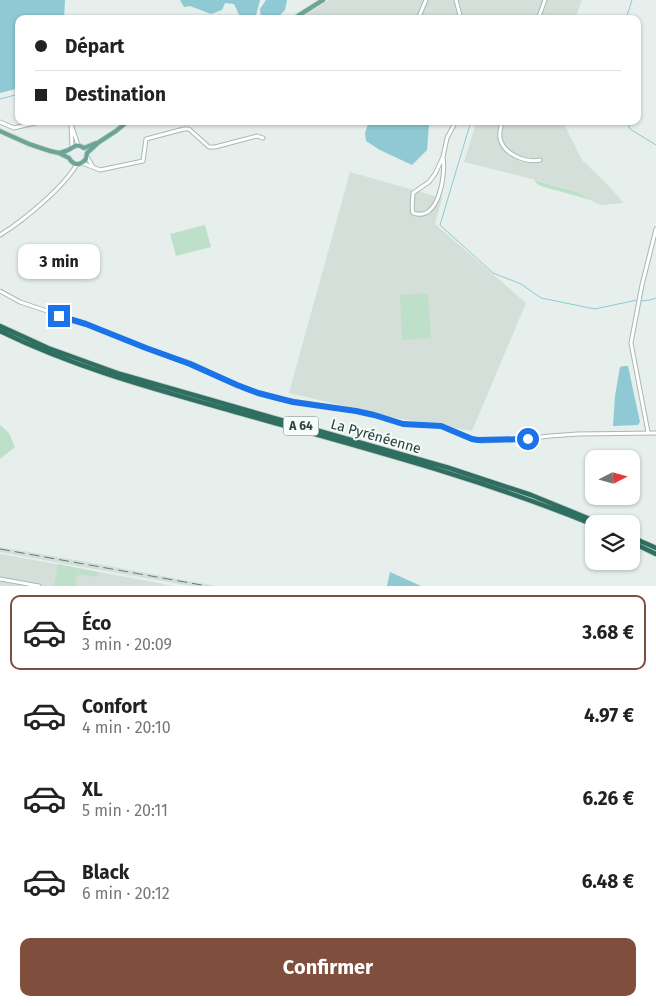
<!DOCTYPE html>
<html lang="fr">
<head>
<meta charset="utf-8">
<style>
	:root { --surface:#fff; --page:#f2f2f2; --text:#222; --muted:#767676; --line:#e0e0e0; --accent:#804e3d }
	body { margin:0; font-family:"Fira Sans",sans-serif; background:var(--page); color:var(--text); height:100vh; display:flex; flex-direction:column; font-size:19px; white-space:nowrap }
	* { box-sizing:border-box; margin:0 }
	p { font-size:16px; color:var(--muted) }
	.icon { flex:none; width:28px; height:28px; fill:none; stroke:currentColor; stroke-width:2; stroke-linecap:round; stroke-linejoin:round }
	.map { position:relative; height:586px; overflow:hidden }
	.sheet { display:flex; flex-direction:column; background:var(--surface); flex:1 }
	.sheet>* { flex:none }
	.hud { position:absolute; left:15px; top:15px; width:626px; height:110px; border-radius:10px; box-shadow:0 1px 4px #0004; display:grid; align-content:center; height:110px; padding:0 20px; background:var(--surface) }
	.needle { width:32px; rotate:84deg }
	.controls { position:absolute; left:585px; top:450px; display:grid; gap:10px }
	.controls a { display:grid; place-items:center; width:55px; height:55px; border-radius:10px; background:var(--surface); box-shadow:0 1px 4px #0004; font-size:25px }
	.end { position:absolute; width:22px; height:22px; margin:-11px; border:6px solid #1a73e8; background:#fff; box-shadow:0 0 0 2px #fff }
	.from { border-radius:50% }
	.bubble { position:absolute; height:35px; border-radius:10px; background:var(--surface); box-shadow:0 1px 4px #0004; font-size:16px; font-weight:700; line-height:35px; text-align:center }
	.hud b { display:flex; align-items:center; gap:18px; height:48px; font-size:19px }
	.hud b+b { border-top:1px solid var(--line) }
	.hud i { width:12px; height:12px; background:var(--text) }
	ul { padding:9px 0 0; list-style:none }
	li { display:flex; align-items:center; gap:15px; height:75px; margin:0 10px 8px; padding:0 10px; border:2px solid transparent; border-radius:10px }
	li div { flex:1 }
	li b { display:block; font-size:19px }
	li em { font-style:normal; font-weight:700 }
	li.on { border-color:var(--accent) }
	li>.icon { width:45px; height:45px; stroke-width:1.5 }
	.primary-button { display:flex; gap:10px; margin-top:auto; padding:10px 20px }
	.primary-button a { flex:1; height:58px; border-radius:10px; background:var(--accent); color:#fff; font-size:20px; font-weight:700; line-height:58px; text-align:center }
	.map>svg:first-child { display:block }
	.built { fill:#d4dfda }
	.green { fill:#bfe0c8 }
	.water { fill:#8ec9d4 }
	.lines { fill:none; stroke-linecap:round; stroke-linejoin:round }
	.stream { stroke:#8ec9d4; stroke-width:1 }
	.minor-casing { stroke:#a8b8b2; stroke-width:5 }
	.major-casing { stroke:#c2cac8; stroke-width:5.5 }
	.highway-casing { stroke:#c2cac8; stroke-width:6 }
	.minor { stroke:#fff; stroke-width:3 }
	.major { stroke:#6aa596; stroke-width:4 }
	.highway { stroke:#2f6f62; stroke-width:4.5 }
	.rail { stroke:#5f7d75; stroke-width:1; stroke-dasharray:10 5; stroke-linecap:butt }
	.route { stroke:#1a73e8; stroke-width:6 }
	.labels { text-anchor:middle; stroke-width:4; stroke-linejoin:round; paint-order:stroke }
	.shield { fill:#f7fbf9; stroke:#637a73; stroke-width:1 }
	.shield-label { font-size:12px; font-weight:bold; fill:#24423a }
	.street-label { font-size:14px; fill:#24423a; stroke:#f7fbf9 }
</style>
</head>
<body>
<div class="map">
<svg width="656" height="586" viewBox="0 0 656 586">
	<rect width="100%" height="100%" fill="#e6efeb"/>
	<path class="built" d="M329 0H582L575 19H299Z
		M476 121H557L564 124 582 160 605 182 624 203 602 205 597 204 580 193 544 182 464 162 475 127Z
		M350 172 442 198 435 224 526 303 472 431 396 418 289 393Z
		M0 547 93 563 216 586H191L66 564 0 552Z
		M0 554 159 583 172 586H0Z"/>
	<path class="green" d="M535 180 580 193 591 200 544 187 537 184 535 181Z
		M205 225 211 247 176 256 170 234Z
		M91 251 96 267 82 271 77 256Z
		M428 293 431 338 402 340 400 295Z
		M0 425 9 433 15 447 0 459Z
		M58 564 98 572 97 577 79 574 78 577 76 576 75 582 77 583V586H54Z"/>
	<path class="water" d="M0 0H65L64 19H19V88L0 93Z
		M180 0H260L255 19H241L234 4 225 3 222 10 211 14 190 6 184 7Z
		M266 0H287L285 10 276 19H261L260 9Z
		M369 121H428L429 124 427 150 412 165 380 150 366 141 365 133Z
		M624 366H628L640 422 638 425 613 426 615 396 620 367Z
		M390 572 421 586H387Z"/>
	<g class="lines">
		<path class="stream" d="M626 19 632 0
			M0 99 19 94
			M471 121 440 225 493 273 521 284 541 298 595 309 637 300
			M627 121 630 129 656 145
			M641 301 650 300 656 298"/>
		<defs>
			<path id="minor" d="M456 0 461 19
				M418 19 426 0
				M538 19 545 0
				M502 121C501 127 499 132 500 138 503 154 525 163 540 160
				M0 122 14 128 43 121
				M72 147 71 124 78 145
				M87 157 93 167
				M443 157C446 174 439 223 413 213 411 207 413 199 413 193L429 182 435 174 443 157 447 138 456 121
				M82 163 100 170 143 161 146 139 184 129H189L209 147H215L257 136 263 138
				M0 235C23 221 64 187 77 164
				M0 291 20 302 86 324 146 348 190 363 246 389 279 399 356 411 380 416 403 424 441 426 472 439 482 441 524 439 550 436 578 434 656 433
				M648 432 631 343 642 285 656 229
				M0 579 39 586"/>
			<path id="major" d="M293 19 323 0
				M0 131 29 144 50 151 59 153 69 158 71 161 75 164H79L83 162 86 159 87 153 99 142 116 131 128 121
				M59 153C63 152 67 151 70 149 76 145 78 144 84 148L96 143"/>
			<path id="highway" d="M0 326 48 348 120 374 449 468 531 495 602 524
				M0 331C73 367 151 388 229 410 351 445 476 476 594 525
				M631 537 656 548
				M631 542 656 554"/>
		</defs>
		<use href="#minor" class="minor-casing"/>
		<use href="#major" class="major-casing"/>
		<use href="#highway" class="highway-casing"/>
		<use href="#minor" class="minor"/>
		<use href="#major" class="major"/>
		<use href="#highway" class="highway"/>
		<path class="rail" d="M0 549 207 586"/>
	</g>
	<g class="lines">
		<path class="route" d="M59 316 86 324 146 348 190 364 237 385 258 393 293 402 356 411 374 415 403 424 441 426 472 439 478 440 528 439"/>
	</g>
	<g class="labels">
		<rect class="shield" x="283.5" y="416.5" width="35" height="19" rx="4"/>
		<g class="shield-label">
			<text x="301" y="430">A 64</text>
		</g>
		<g class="street-label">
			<text transform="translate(376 436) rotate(16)" y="5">La Pyrénéenne</text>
		</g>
	</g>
</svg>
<div class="controls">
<a><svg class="needle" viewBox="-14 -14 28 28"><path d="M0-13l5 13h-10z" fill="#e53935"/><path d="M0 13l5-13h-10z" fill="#767676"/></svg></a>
<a><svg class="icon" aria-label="layers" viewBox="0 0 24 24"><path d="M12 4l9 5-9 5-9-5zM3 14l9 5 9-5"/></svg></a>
</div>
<i class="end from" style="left:528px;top:439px"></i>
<i class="end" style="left:59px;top:316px"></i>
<div class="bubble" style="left:18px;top:244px;width:82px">3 min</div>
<div class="hud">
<b><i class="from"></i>Départ</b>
<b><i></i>Destination</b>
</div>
</div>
<section class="sheet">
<ul>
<li class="on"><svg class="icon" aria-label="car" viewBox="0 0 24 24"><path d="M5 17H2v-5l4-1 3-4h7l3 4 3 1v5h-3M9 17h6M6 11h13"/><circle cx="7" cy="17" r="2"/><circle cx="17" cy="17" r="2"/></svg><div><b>Éco</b><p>3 min · 20:09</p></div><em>3.68 €</em></li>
<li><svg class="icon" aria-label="car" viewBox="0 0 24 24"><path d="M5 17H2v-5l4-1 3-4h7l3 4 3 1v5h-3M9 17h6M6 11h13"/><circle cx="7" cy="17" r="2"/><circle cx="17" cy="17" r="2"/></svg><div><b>Confort</b><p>4 min · 20:10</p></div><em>4.97 €</em></li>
<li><svg class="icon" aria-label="car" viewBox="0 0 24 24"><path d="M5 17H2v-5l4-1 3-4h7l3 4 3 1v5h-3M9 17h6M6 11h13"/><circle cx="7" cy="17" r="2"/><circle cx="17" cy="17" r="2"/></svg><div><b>XL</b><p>5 min · 20:11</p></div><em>6.26 €</em></li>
<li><svg class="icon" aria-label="car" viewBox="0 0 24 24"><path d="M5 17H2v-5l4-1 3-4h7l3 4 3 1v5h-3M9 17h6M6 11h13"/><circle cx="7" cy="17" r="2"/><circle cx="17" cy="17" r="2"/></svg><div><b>Black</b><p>6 min · 20:12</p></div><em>6.48 €</em></li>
</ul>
<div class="primary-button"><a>Confirmer</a></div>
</section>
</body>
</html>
